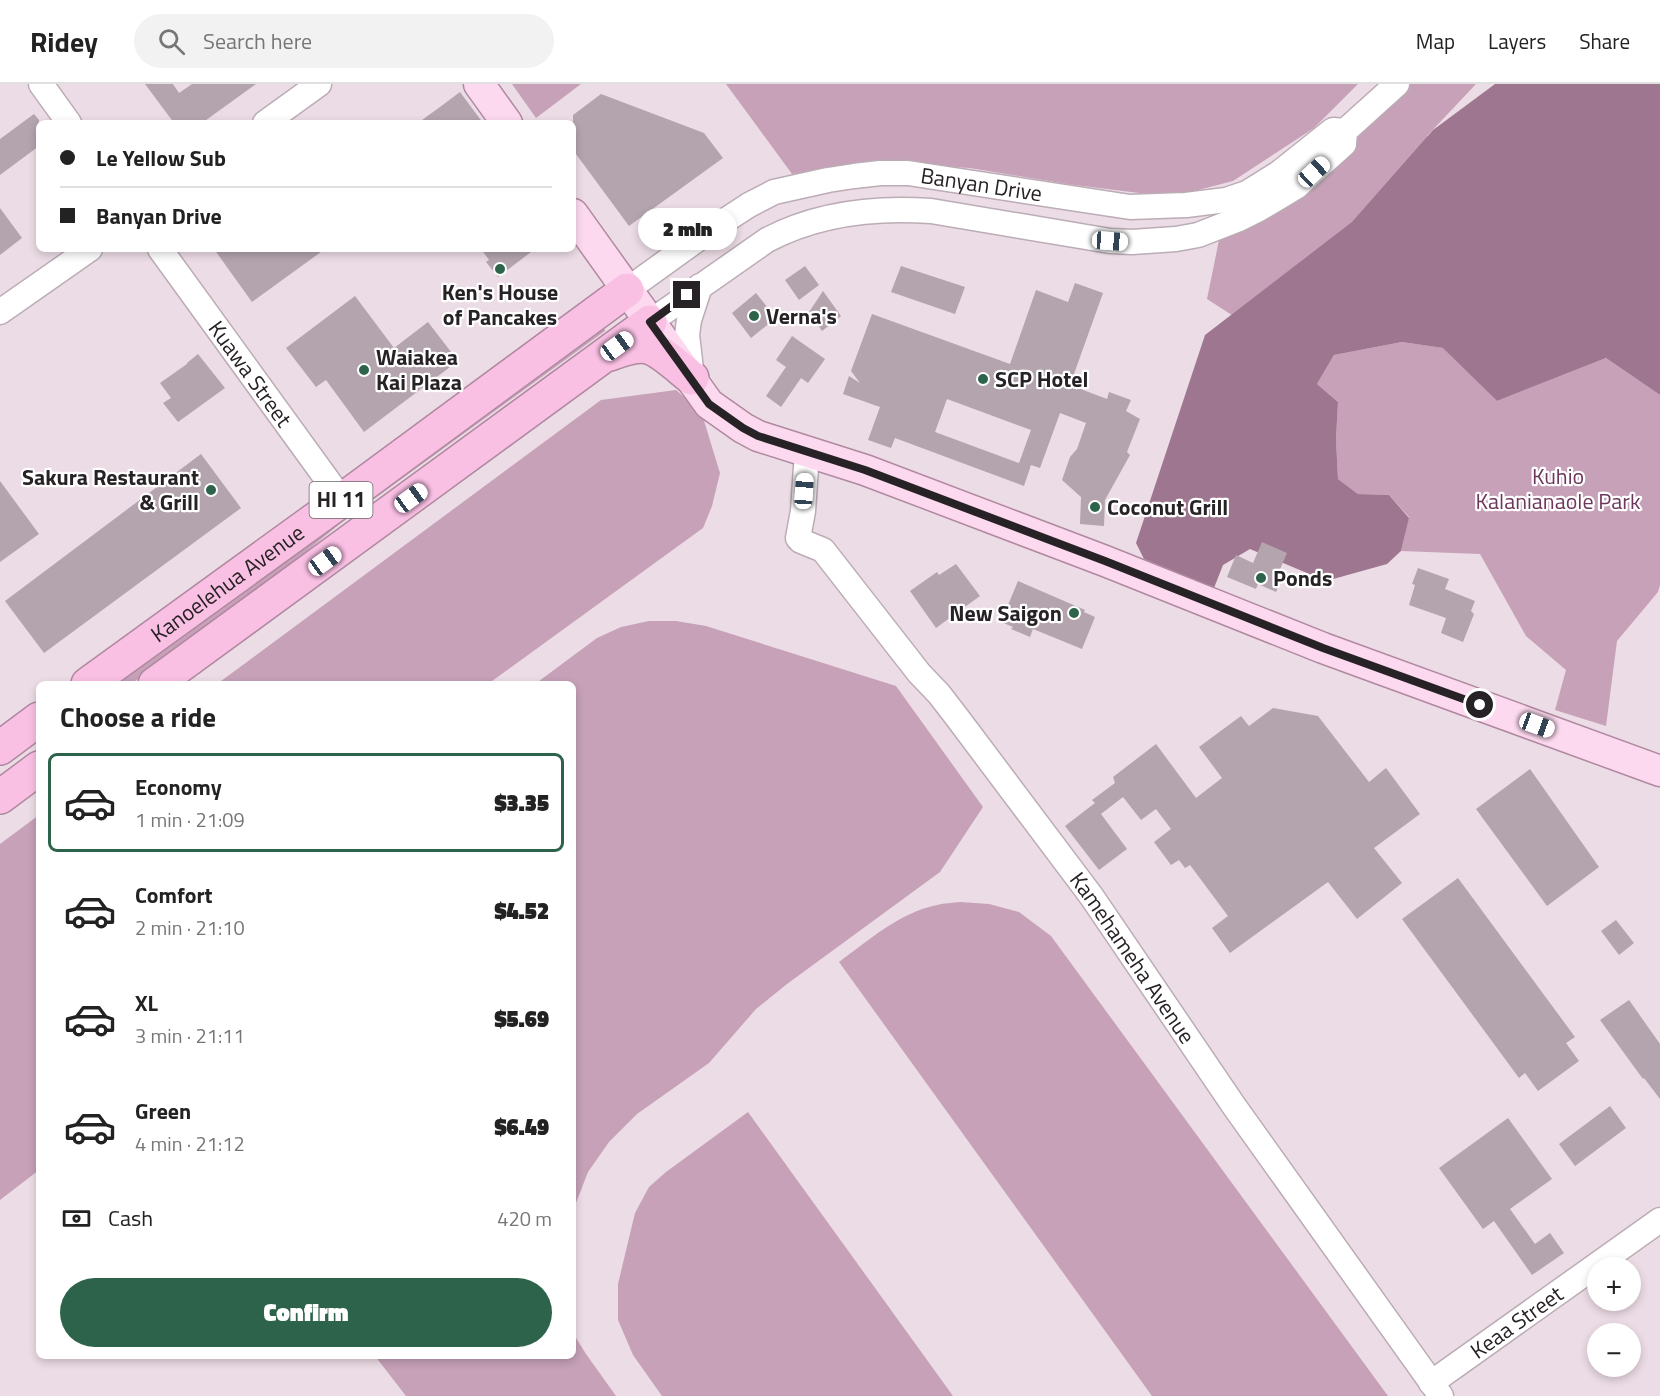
<!DOCTYPE html>
<html lang="en">
<head>
<meta charset="utf-8">
<style>
	:root { --surface:#fff; --page:#f2f2f2; --text:#222; --muted:#767676; --line:#e0e0e0; --accent:#2d634a }
	body { margin:0; font-family:"Titillium Web",sans-serif; background:var(--page); color:var(--text); height:100vh; display:flex; flex-direction:column; font-size:22px; white-space:nowrap }
	* { box-sizing:border-box; margin:0 }
	p { font-size:20px; color:var(--muted) }
	.icon { flex:none; width:33px; height:33px; fill:none; stroke:currentColor; stroke-width:2; stroke-linecap:round; stroke-linejoin:round }
	.map { position:relative; flex:1; overflow:hidden }
	.sheet { position:absolute; left:36px; top:597px; width:540px; height:678px; display:flex; flex-direction:column; background:var(--surface); border-radius:9px; box-shadow:0 3px 9px #0003 }
	.sheet>* { flex:none }
	.top-card { position:absolute; left:36px; top:36px; width:540px; height:132px; border-radius:9px; box-shadow:0 3px 9px #0003; display:grid; align-content:center; height:132px; padding:0 24px; background:var(--surface) }
	.fabs { position:absolute; left:1587px; top:1173px; display:grid; gap:12px }
	.fabs a { display:grid; place-items:center; width:54px; height:54px; border-radius:50%; background:var(--surface); box-shadow:0 3px 9px #0003; font-size:30px }
	.end { position:absolute; width:27px; height:27px; margin:-14px; border:8px solid #272225; background:#fff; box-shadow:0 0 0 3px #fff }
	.from { border-radius:50% }
	.bubble { position:absolute; height:42px; border-radius:21px; background:var(--surface); box-shadow:0 3px 9px #0003; font-size:20px; font-weight:800; line-height:42px; text-align:center }
	.car { position:absolute; width:18px; height:36px; margin:-18px -9px; border-radius:8px; box-shadow:0 0 4px 2px #0007; background:linear-gradient(#fff 24%,#345 0 40%,#fff 0 76%,#345 0 86%,#fff 0) }
	.top-card b { display:flex; align-items:center; gap:21px; height:57px; font-size:22px }
	.top-card b+b { border-top:2px solid var(--line) }
	.top-card i { width:15px; height:15px; background:var(--text) }
	ul { padding:0; list-style:none }
	li { display:flex; align-items:center; gap:18px; height:99px; margin:0 12px 9px; padding:0 12px; border:3px solid transparent; border-radius:9px }
	li div { flex:1 }
	li b { display:block; font-size:22px }
	li em { font-style:normal; font-weight:800 }
	li.on { border-color:var(--accent) }
	li>.icon { width:54px; height:54px; stroke-width:1.5 }
	h2 { padding:0 24px; font-size:27px; line-height:72px }
	.pay { display:flex; align-items:center; gap:15px; height:66px; padding:0 24px; font-size:22px }
	.pay p { margin-inline-start:auto }
	.primary-button { display:flex; gap:12px; margin-top:auto; padding:12px 24px }
	.primary-button a { flex:1; height:69px; border-radius:36px; background:var(--accent); color:#fff; font-size:24px; font-weight:800; line-height:69px; text-align:center }
	header { display:flex; align-items:center; gap:36px; box-sizing:border-box; height:84px; padding:0 30px; background:var(--surface); border-bottom:2px solid var(--line) }
	header strong { font-size:28px }
	nav { display:flex; gap:33px; margin-inline-start:auto; font-size:21px }
	.search { width:420px; height:54px; background:var(--page); display:flex; align-items:center; gap:15px; box-sizing:border-box; padding:0 21px; border-radius:33px; color:var(--muted); font-size:22px }
	.map>svg:first-child { display:block }
	.green { fill:#c6a1b8 }
	.water { fill:#9f7690 }
	.building { fill:#b3a4ad; fill-rule:evenodd }
	.lines { fill:none; stroke-linecap:round; stroke-linejoin:round }
	.minor-casing { stroke:#bbacb5; stroke-width:27 }
	.major-casing { stroke:#b089a1; stroke-width:33 }
	.highway-casing { stroke:#b089a1; stroke-width:36 }
	.minor { stroke:#fff; stroke-width:24 }
	.major { stroke:#fcd9ef; stroke-width:30 }
	.highway { stroke:#fac0e4; stroke-width:33 }
	.route { stroke:#272225; stroke-width:8 }
	.poi-dot { fill:#2d634a; stroke:#fff; stroke-width:2 }
	.labels { text-anchor:middle; stroke-width:4.5; stroke-linejoin:round; paint-order:stroke }
	.shield { fill:#fff; stroke:#686466; stroke-width:1.5 }
	.shield-label { font-size:21px; font-weight:bold; fill:#272225 }
	.street-label { font-size:22px; fill:#272225; stroke:#fff }
	.poi-label { font-size:22px; font-weight:bold; fill:#272225; stroke:#fff; text-anchor:start }
	.park-label { font-size:22px; fill:#6d365b; stroke:#fff }
</style>
</head>
<body>
<header>
<strong>Ridey</strong>
<div class="search"><svg class="icon" aria-label="search" viewBox="0 0 24 24"><circle cx="10" cy="10" r="6"/><path d="M15 15l6 6"/></svg>Search here</div>
<nav><a>Map</a><a>Layers</a><a>Share</a></nav>
</header>
<div class="map">
<svg width="1660" height="1312" viewBox="0 0 1660 1312">
	<rect width="100%" height="100%" fill="#ecdce5"/>
	<path class="green" d="M512 0H581L536 34Z
		M726 0H1358L1314 44 1233 97 1171 113 1067 100 970 84 869 78 792 90Z
		M1402 0H1476L1427 52 1438 107 1238 235 1207 215 1219 156 1239 135Z
		M604 240 605 247 341 439 245 517 131 600H110Z
		M1402 258 1444 264 1497 317 1606 274 1660 311V501L1658 508 1617 557 1606 642 1555 626 1566 586 1526 552 1480 470 1401 467 1409 433 1389 411 1358 410 1338 395 1336 355 1338 318 1317 300 1334 271Z
		M676 306 701 327 720 389 712 422 703 444 488 600H217L601 316Z
		M649 537H676L706 542 896 602 983 723 940 788 787 900 756 925 709 979 637 1030 609 1058 588 1088 574 1124 573 1131V600H535L597 554 621 543Z
		M39 731V1086L0 1116V760Z
		M960 818 989 820 1019 828 1051 852 1388 1312H1152L839 878C869 856 899 829 937 821 944 819 953 819 960 818Z
		M748 1028 953 1312H662L633 1271 618 1236V1200L635 1129 649 1103 666 1088Z
		M573 1249 586 1270 616 1312H406L375 1272H573Z"/>
	<path class="water" d="M1495 0H1660V311L1606 274 1497 317 1443 264 1402 258 1334 271 1317 300 1338 318 1336 355 1338 395 1358 410 1389 411 1409 434 1401 467 1387 480 1326 497 1250 465 1223 481 1214 504 1144 475 1136 459 1205 251 1352 138 1433 46Z"/>
	<path class="building" d="M145 0H173L179 9 192 0H256L202 39H174Z
		M460 8 483 39H418L444 20Z
		M601 10 704 49 723 74 629 142 573 66V31Z
		M34 30 39 36V62L0 91V55Z
		M0 124 22 154 0 171Z
		M214 165H325L252 218Z
		M481 165H535L498 193 486 178 489 176Z
		M805 182 819 201 799 216 785 196Z
		M901 182 965 203 955 230 891 208Z
		M1075 199 1103 209 1070 301 1107 315 1109 308 1131 316 1126 327 1140 335 1127 368 1130 371 1105 416 1104 442 1080 440 1081 413 1062 396 1070 373 1077 365 1086 339 1060 329 1040 384 1031 381 1024 402 895 354 891 364 868 356 880 323 843 310 849 292 860 299 851 287 872 230 1010 280 1036 206 1068 218ZM947 315 1031 346 1019 379 935 348Z
		M823 207 841 232 822 247 809 228Z
		M756 209 776 234 751 254 732 229Z
		M355 212 394 264 428 238 458 277 364 348 326 296 316 303 286 264Z
		M792 252 825 275 808 299 801 294 781 323 766 312 786 283 776 276Z
		M198 270 225 304 178 338 163 319 171 314 160 299 187 280V279Z
		M201 370 241 424 44 569 5 517Z
		M0 397 39 450 0 478Z
		M1262 458 1287 469 1278 490 1283 492 1276 508 1258 500 1256 505 1227 493 1236 471 1253 479Z
		M956 480 980 512 936 544 910 507 937 488 939 491Z
		M1418 484 1449 495 1445 505 1475 517 1471 527 1474 530 1463 558 1441 549 1446 534 1409 521 1415 501 1412 500Z
		M1018 497 1085 526 1084 528 1095 533 1082 565 1033 545 1030 553 1011 545 1013 543 1001 538Z
		M1273 624 1318 632 1369 698 1386 684 1420 730 1374 764 1402 799 1357 835 1328 798 1230 869 1212 844 1228 832 1190 781 1185 784 1179 776 1171 781 1154 758 1171 745 1156 725 1141 736 1123 713 1101 730 1127 765 1099 786 1065 742 1095 719 1092 716 1115 699 1113 693 1156 660 1196 714 1222 694 1199 663 1241 632 1249 642Z
		M1530 685 1599 783 1547 822 1476 725Z
		M1458 794 1575 953 1566 959 1579 977 1538 1007 1525 989 1519 994 1402 835Z
		M1616 836 1634 859 1619 871 1601 847Z
		M1629 916 1660 960V1015L1644 994 1643 995 1600 936Z
		M1610 1022 1626 1044 1575 1082 1559 1060Z
		M1508 1034 1552 1095 1510 1125 1535 1160 1550 1149 1564 1169 1532 1191 1494 1137 1483 1145 1439 1084Z"/>
	<g class="lines">
		<defs>
			<g id="minor">
				<path d="M41 0 69 39"/>
				<path d="M265 39 319 0"/>
				<path id="s1" d="M160 165 342 416"/>
				<path id="s2" d="M627 206 709 147 749 121 774 108 828 96 854 92 880 89H908L1130 123 1186 121 1226 116 1247 109 1279 89 1333 46 1345 47"/>
				<path d="M0 228 90 165"/>
				<path d="M650 238 767 156C818 129 874 123 931 127L1110 157 1132 158 1176 155 1198 151 1239 135 1259 125 1296 103 1344 60 1345 47 1397 0"/>
				<path d="M692 294 687 251 689 236 700 202"/>
				<path d="M798 454 803 427 807 368"/>
				<path id="s3" d="M801 457 823 466 919 589 939 610 956 632 1092 813 1234 1022 1441 1312"/>
				<path id="s4" d="M1431 1299 1660 1136"/>
			</g>
			<path id="major" d="M479 0 507 39
				M573 130 709 320 743 344 758 352 865 386 1105 477 1323 564 1660 687"/>
			<g id="highway">
				<path d="M610 270C620 266 636 260 648 263 662 267 680 285 692 294"/>
				<path id="s5" d="M88 600 342 416 627 206"/>
				<path d="M155 600 650 238"/>
				<path d="M0 664 39 635"/>
				<path d="M0 713 39 684"/>
			</g>
		</defs>
		<use href="#minor" class="minor-casing"/>
		<use href="#major" class="major-casing"/>
		<use href="#highway" class="highway-casing"/>
		<use href="#minor" class="minor"/>
		<use href="#major" class="major"/>
		<use href="#highway" class="highway"/>
	</g>
	<g class="lines">
		<path class="route" d="M687 211 650 238 709 320 743 344 758 352 865 386 1105 477 1323 564 1480 621"/>
	</g>
	<g class="poi-dot">
		<circle cx="500" cy="185" r="6"/>
		<circle cx="754" cy="232" r="6"/>
		<circle cx="364" cy="286" r="6"/>
		<circle cx="983" cy="295" r="6"/>
		<circle cx="211" cy="406" r="6"/>
		<circle cx="1095" cy="423" r="6"/>
		<circle cx="1261" cy="494" r="6"/>
		<circle cx="1074" cy="529" r="6"/>
	</g>
	<g class="labels">
		<rect class="shield" x="309.5" y="398" width="63" height="36" rx="4.5"/>
		<g class="shield-label">
			<text x="341" y="423">HI 11</text>
		</g>
		<g class="street-label">
			<text dy="8" stroke="none"><textPath href="#s2" startOffset="387">Banyan Drive</textPath></text>
			<text dy="8" stroke="none"><textPath href="#s1" startOffset="154">Kuawa Street</textPath></text>
			<text dy="8" stroke="none"><textPath href="#s5" startOffset="172">Kanoelehua Avenue</textPath></text>
			<text dy="8" stroke="none"><textPath href="#s3" startOffset="536">Kamehameha Avenue</textPath></text>
			<text dy="8" stroke="none"><textPath href="#s4" startOffset="105">Keaa Street</textPath></text>
		</g>
		<g class="poi-label">
			<text x="500" y="216" text-anchor="middle">Ken's House<tspan x="500" dy="25">of Pancakes</tspan></text>
			<text x="766" y="240">Verna's</text>
			<text x="376" y="281">Waiakea<tspan x="376" dy="25">Kai Plaza</tspan></text>
			<text x="995" y="303">SCP Hotel</text>
			<text x="199" y="401" text-anchor="end">Sakura Restaurant<tspan x="199" dy="25">&amp; Grill</tspan></text>
			<text x="1107" y="431">Coconut Grill</text>
			<text x="1273" y="502">Ponds</text>
			<text x="1062" y="537" text-anchor="end">New Saigon</text>
		</g>
		<g class="park-label">
			<text x="1558" y="400">Kuhio<tspan x="1558" dy="25">Kalanianaole Park</tspan></text>
		</g>
	</g>
</svg>
<div class="fabs">
<a>+</a>
<a>−</a>
</div>
<i class="end from" style="left:1480px;top:621px"></i>
<i class="end" style="left:687px;top:211px"></i>
<div class="bubble" style="left:638px;top:124px;width:99px">2 min</div>
<i class="car" style="left:1314px;top:88px;rotate:47deg"></i>
<i class="car" style="left:1110px;top:157px;rotate:94deg"></i>
<i class="car" style="left:617px;top:262px;rotate:54deg"></i>
<i class="car" style="left:804px;top:407px;rotate:4deg"></i>
<i class="car" style="left:411px;top:414px;rotate:54deg"></i>
<i class="car" style="left:325px;top:477px;rotate:54deg"></i>
<i class="car" style="left:1537px;top:641px;rotate:110deg"></i>
<div class="top-card">
<b><i class="from"></i>Le Yellow Sub</b>
<b><i></i>Banyan Drive</b>
</div>
<section class="sheet">
<h2>Choose a ride</h2>
<ul>
<li class="on"><svg class="icon" aria-label="car" viewBox="0 0 24 24"><path d="M5 17H2v-5l4-1 3-4h7l3 4 3 1v5h-3M9 17h6M6 11h13"/><circle cx="7" cy="17" r="2"/><circle cx="17" cy="17" r="2"/></svg><div><b>Economy</b><p>1 min · 21:09</p></div><em>$3.35</em></li>
<li><svg class="icon" aria-label="car" viewBox="0 0 24 24"><path d="M5 17H2v-5l4-1 3-4h7l3 4 3 1v5h-3M9 17h6M6 11h13"/><circle cx="7" cy="17" r="2"/><circle cx="17" cy="17" r="2"/></svg><div><b>Comfort</b><p>2 min · 21:10</p></div><em>$4.52</em></li>
<li><svg class="icon" aria-label="car" viewBox="0 0 24 24"><path d="M5 17H2v-5l4-1 3-4h7l3 4 3 1v5h-3M9 17h6M6 11h13"/><circle cx="7" cy="17" r="2"/><circle cx="17" cy="17" r="2"/></svg><div><b>XL</b><p>3 min · 21:11</p></div><em>$5.69</em></li>
<li><svg class="icon" aria-label="car" viewBox="0 0 24 24"><path d="M5 17H2v-5l4-1 3-4h7l3 4 3 1v5h-3M9 17h6M6 11h13"/><circle cx="7" cy="17" r="2"/><circle cx="17" cy="17" r="2"/></svg><div><b>Green</b><p>4 min · 21:12</p></div><em>$6.49</em></li>
</ul>
<div class="pay"><svg class="icon" aria-label="cash" viewBox="0 0 24 24"><path d="M3 7h18v10H3z"/><circle cx="12" cy="12" r="2"/></svg>Cash<p>420 m</p></div>
<div class="primary-button"><a>Confirm</a></div>
</section>
</div>
</body>
</html>
